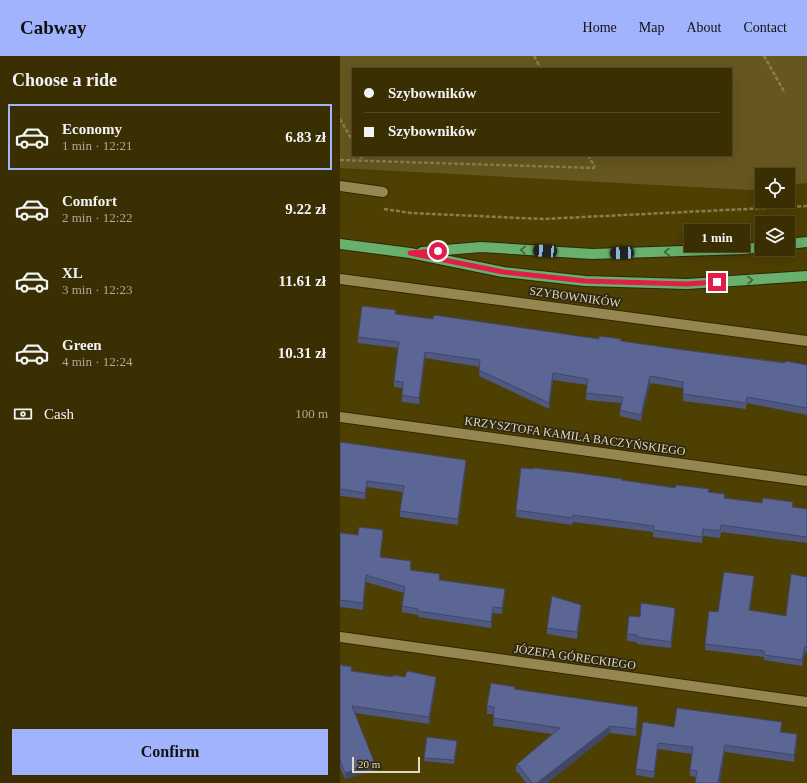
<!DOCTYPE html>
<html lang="en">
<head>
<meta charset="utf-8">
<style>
	:root { --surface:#3a2f02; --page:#453b11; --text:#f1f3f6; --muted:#aba999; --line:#544a24; --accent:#a1b3fd }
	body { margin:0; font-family:"Times New Roman",serif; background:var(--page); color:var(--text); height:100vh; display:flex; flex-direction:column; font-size:15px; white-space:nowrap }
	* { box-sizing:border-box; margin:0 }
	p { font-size:13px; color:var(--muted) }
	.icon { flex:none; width:22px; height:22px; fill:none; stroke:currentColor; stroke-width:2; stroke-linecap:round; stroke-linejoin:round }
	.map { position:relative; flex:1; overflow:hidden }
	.panel { display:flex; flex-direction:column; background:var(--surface); width:340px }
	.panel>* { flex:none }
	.top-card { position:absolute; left:12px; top:12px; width:380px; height:88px; border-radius:0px; box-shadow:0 4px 16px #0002,0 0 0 1px var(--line); display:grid; align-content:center; height:88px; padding:0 12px; background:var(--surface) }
	.buttons { position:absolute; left:415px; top:112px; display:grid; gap:8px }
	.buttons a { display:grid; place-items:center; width:40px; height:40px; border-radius:0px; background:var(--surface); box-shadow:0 4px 16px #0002,0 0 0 1px var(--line); font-size:20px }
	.scale { position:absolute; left:12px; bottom:10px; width:68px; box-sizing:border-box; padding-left:4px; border:2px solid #e2dabe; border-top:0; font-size:11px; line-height:14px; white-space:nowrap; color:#e2dabe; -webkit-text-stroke:3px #2e2711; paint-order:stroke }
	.end { position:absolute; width:18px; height:18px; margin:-9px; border:5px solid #e11d48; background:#fff; box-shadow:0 0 0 2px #fff }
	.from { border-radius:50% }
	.bubble { position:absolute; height:28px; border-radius:0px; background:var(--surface); box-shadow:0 4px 16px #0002,0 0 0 1px var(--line); font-size:13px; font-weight:600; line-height:28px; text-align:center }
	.car { position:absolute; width:12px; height:24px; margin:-12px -6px; border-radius:5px; box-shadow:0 0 3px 1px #0007; background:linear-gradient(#222 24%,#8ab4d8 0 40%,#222 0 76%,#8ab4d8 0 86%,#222 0) }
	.top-card b { display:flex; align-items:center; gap:14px; height:38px; font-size:15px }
	.top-card b+b { border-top:1px solid var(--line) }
	.top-card i { width:10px; height:10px; background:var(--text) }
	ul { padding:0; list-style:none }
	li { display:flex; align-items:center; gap:12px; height:66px; margin:0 8px 6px; padding:0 4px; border:2px solid transparent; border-radius:0px }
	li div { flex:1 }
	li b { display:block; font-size:15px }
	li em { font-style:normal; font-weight:600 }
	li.selected { border-color:var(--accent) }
	li>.icon { width:36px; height:36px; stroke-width:1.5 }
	h2 { padding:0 12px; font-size:18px; line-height:48px }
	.pay { display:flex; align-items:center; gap:10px; height:44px; padding:0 12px; font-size:15px }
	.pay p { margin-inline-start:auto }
	.primary-button { display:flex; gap:8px; margin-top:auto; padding:8px 12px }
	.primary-button a { flex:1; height:46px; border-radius:0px; background:var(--accent); color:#111; font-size:16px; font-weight:600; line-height:46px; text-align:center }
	header { display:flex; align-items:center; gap:24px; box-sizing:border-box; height:56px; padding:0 20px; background:var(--accent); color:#111 }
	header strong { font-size:19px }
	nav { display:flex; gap:22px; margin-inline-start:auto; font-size:14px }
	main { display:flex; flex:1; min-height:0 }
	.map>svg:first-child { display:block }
	.green { fill:#665720; fill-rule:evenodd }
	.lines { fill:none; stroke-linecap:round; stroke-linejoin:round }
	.service-casing { stroke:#2f270a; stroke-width:12 }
	.minor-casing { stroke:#2f270a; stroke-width:12 }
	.primary-casing { stroke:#2f270a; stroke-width:12 }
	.path { stroke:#8a7e4f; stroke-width:2.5; stroke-dasharray:4 2; stroke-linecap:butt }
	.service { stroke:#968650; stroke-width:10 }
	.minor { stroke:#968650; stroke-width:10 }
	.primary { stroke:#68b16c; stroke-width:10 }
	.wall { fill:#4e5880 }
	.shaded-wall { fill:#404768 }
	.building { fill:#5b6695; stroke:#404768 }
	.oneway { stroke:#455e35 }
	.route { stroke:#e11d48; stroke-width:5 }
	.labels { text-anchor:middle; stroke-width:3.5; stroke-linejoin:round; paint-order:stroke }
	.street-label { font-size:12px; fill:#e2dabe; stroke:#2e2711 }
</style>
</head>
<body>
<header>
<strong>Cabway</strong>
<nav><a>Home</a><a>Map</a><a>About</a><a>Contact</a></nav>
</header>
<main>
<section class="panel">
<h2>Choose a ride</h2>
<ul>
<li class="selected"><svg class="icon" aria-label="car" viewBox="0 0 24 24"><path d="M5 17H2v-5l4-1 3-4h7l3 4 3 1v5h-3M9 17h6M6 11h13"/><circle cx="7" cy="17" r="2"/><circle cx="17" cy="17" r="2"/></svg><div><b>Economy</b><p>1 min · 12:21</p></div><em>6.83 zł</em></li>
<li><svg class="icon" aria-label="car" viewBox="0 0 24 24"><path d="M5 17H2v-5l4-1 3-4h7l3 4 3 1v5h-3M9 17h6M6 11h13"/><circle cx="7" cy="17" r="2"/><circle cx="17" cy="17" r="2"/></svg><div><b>Comfort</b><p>2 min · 12:22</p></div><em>9.22 zł</em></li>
<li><svg class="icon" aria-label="car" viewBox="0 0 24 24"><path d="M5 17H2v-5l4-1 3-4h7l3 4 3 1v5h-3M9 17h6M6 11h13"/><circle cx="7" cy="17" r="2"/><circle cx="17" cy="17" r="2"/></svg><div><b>XL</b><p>3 min · 12:23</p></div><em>11.61 zł</em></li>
<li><svg class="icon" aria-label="car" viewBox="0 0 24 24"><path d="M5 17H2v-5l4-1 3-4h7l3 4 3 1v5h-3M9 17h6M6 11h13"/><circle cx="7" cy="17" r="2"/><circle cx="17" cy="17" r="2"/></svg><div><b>Green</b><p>4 min · 12:24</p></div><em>10.31 zł</em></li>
</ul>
<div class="pay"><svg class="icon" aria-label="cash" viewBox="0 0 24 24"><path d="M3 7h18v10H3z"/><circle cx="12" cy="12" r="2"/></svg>Cash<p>100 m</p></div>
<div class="primary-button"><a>Confirm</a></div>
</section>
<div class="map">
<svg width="467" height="727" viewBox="0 0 467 727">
	<rect width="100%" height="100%" fill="#4e3f02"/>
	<path class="green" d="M0 0H467V127L448 129V119H422V132L410 134 0 112ZM13 13H391V99H13Z"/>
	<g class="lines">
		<defs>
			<path id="service" d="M0 130 43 136"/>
			<path id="minor" d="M0 223 467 285
				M0 361 467 425
				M0 581 467 646"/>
			<path id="primary" d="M0 188 70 197 163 216 245 225 347 228 467 220
				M448 188 467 186
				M82 196 141 191 252 198 404 193 422 191"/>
		</defs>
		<use href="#service" class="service-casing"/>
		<use href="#minor" class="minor-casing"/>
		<use href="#primary" class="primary-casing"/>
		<path class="path" d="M194 0 201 13
			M424 0 445 37
			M0 63 13 86
			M20 99 23 104
			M248 99 255 111
			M0 104 255 112
			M44 153 71 157 203 163 467 150"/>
		<use href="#service" class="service"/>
		<use href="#minor" class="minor"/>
		<use href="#primary" class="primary"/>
	</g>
	<path class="wall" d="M56 258 93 263 259 283 281 285 344 294 467 309V359L407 347 406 353 343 345V332L310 327 301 365 280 360V354L281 347 246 344 247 329 213 324 209 353 139 320 140 311 85 302 79 348 62 346 63 332 54 331V325L58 292 18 287V281Z
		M0 386 126 410 118 469 60 461V455L63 436 27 431 25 443 0 440Z
		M282 424 369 436 385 442 467 453V487L381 476 380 482 363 480 362 487 313 481V476L233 466 232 469 176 461V454Z
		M0 477 18 479 43 480 40 501 71 511V514L100 524 165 539 162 558 153 557 151 572 78 561V559L62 556V550L64 537 26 526 23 554 0 551Z
		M467 521V597L465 596 462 610 424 604V601L365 594V588L378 556 414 526 410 554 446 560Z
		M241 556 237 583 207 578V572Z
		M335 559 331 592 297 588V586L287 585V578L300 561Z
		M0 609 12 615 96 627 89 668 15 657 35 714 5 723 0 711Z
		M175 634 298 659 296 680 270 677 207 727H186L178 716H176V709L212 678 153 670 154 658H147V650Z
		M303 666 334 671 442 673 441 676 457 685 454 706 385 696 356 721 350 720V714L352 698 318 693 314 722 296 719V713Z
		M117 689 114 708 84 705V702Z"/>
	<path class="shaded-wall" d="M85 296V302L79 348V342Z
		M213 317V324L209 353V347Z
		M310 320V327L301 365V359Z
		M126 404V410L118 469V463Z
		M27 425V431L25 443V437Z
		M43 474V480L40 507V501Z
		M26 519V526L23 554V547Z
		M414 520V526L409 560V554Z
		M165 533V539L162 558V552Z
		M241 549V556L237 583V576Z
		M153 551V557L151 572V566Z
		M335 552V559L331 592V586Z
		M465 591V596L462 610V604Z
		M96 621V627L89 668V661Z
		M298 651V659L296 680V673Z
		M270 670V677L207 727H197Z
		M457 678V685L454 706V699Z
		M318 687V693L314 722V716Z
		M385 689V696L380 727H378Z
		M35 708V714L5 723V717Z"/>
	<path class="building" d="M22 250 56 254 55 258 93 263 94 259 259 283V280L281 283V285L344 294 445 307 446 305 467 309V352L407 341 406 347 343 338V326L310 320 301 359 280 354 283 341 246 337 248 323 213 317 209 347 139 314 140 304 85 296 79 342 62 339 63 326 54 325 59 286 18 281Z
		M0 386 126 404 118 463 60 455 64 430 27 425 25 437 0 433Z
		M181 412 193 413V412L231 416 282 423 281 424 335 432 336 429 353 431 369 433 368 436 385 438 384 442 422 447 423 442 453 446 452 451 467 453V481L381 469 380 475 363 473 362 481 313 474 314 470 233 459 232 462 176 454Z
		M19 471 43 474 40 501 71 505 70 514 100 518 99 524 165 533 162 552 153 551 151 566 78 555V553L62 550 65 531 26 519 23 547 0 544V477L18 479Z
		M384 516 414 520 409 554 446 560 451 518 467 521V591H465L462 604 424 599V595L365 588 369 555 378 556Z
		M212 540 241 549 237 576 207 572Z
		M301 547 335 552 331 586 297 581V579L287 578 289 560 300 561Z
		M0 609 12 611 11 615 53 621V619L65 621 67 615 96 621 89 661 12 650 35 708 5 717 0 704Z
		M151 627 175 631 174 633 298 651 296 673 270 670 197 727H192L178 709H176L220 672 153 662 154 651 147 650Z
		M337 652 442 666 440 676 457 678 454 699 385 689 378 727H355L357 715 350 714 353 691 318 687 314 716 296 713 303 666 334 671Z
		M87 681 117 685 114 704 84 702Z"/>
	<defs><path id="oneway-chevron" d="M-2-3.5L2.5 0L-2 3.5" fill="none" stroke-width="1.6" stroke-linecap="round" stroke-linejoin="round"/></defs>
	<g class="oneway">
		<use href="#oneway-chevron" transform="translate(183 194) rotate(-176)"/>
		<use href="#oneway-chevron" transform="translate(327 196) rotate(178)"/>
		<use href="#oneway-chevron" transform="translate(410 224) rotate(-4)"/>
	</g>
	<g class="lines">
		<path class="route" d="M98 195 70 197 163 216 245 225 347 228 377 226"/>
	</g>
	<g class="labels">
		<g class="street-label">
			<text transform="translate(235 241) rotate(8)" y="4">SZYBOWNIKÓW</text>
			<text transform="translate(235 380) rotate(8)" y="4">KRZYSZTOFA KAMILA BACZYŃSKIEGO</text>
			<text transform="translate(235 601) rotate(8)" y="4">JÓZEFA GÓRECKIEGO</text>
		</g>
	</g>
</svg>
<div class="buttons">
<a><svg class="icon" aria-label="locate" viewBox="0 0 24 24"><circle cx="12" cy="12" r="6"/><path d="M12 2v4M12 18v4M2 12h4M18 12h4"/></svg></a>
<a><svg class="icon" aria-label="layers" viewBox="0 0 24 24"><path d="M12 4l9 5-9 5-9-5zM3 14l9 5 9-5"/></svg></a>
</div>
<div class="scale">20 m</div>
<i class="end from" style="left:98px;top:195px"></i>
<i class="end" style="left:377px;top:226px"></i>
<div class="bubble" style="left:344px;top:168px;width:66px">1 min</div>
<i class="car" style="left:205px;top:195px;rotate:274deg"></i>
<i class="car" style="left:282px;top:197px;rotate:268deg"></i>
<div class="top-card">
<b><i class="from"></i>Szybowników</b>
<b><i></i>Szybowników</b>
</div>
</div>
</main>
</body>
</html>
